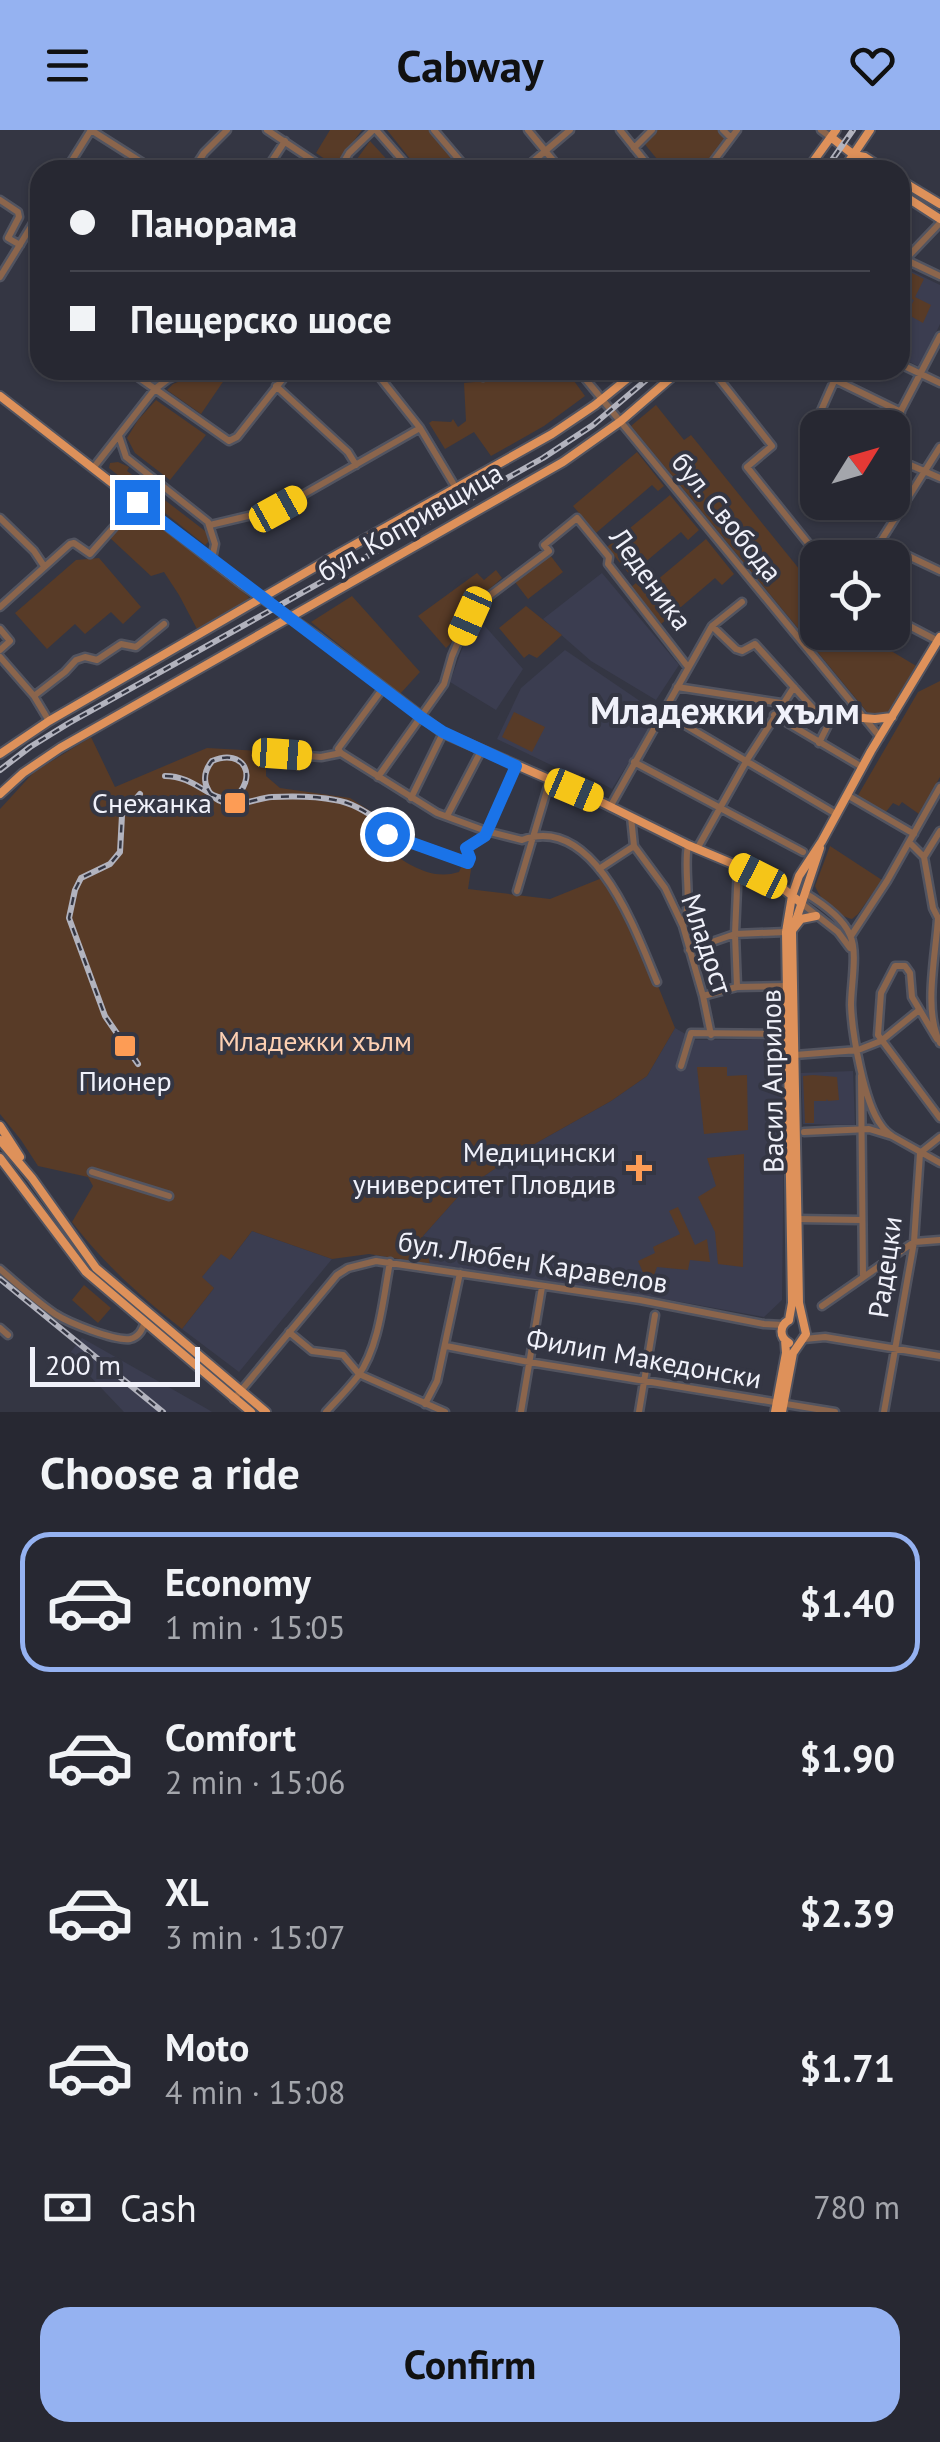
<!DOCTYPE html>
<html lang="en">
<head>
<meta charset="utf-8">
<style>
	:root { --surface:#272832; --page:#2f303a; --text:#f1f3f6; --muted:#a4a6ac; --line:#43444d; --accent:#95b2f1 }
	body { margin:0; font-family:"PT Sans",sans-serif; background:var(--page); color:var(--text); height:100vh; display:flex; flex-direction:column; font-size:38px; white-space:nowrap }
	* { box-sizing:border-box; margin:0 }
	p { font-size:32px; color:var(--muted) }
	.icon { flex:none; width:55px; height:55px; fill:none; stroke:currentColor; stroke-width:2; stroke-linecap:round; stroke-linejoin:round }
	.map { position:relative; height:1282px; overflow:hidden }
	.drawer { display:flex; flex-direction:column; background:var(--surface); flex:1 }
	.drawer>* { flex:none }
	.guide { position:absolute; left:30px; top:30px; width:880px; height:220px; border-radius:30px; box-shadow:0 2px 8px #0004,0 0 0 2px var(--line); display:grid; align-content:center; height:220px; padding:0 40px; background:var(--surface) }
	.needle { width:65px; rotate:53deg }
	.tools { position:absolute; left:800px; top:280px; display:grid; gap:20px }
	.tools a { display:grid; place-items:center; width:110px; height:110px; border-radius:20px; background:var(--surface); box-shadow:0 2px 8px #0004,0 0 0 2px var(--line); font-size:50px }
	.scale { position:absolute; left:30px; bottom:25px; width:170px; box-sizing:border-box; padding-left:10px; border:5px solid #f0f1fa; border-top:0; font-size:28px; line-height:35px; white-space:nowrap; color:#f0f1fa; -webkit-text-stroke:8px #343643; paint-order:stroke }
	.end { position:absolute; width:45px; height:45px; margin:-22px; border:12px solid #1a73e8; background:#fff; box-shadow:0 0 0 5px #fff }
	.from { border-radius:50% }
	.car { position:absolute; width:30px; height:60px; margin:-30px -15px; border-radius:12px; box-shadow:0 0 8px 2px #0007; background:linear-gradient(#f5c518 24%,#345 0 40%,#f5c518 0 76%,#345 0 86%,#f5c518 0) }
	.guide b { display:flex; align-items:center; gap:35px; height:95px; font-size:38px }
	.guide b+b { border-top:2px solid var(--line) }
	.guide i { width:25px; height:25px; background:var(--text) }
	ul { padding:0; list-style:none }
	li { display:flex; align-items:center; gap:30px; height:140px; margin:0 20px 15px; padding:0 20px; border:5px solid transparent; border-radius:30px }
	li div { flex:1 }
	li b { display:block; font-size:38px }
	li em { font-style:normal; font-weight:600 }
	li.selected { border-color:var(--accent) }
	li>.icon { width:90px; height:90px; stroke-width:1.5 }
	h2 { padding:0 40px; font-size:45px; line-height:120px }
	.pay { display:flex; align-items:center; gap:25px; height:110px; padding:0 40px; font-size:38px }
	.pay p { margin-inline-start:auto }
	.action { display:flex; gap:20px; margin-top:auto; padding:20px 40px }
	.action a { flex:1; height:115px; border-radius:30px; background:var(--accent); color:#111; font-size:40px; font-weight:600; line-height:115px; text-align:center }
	header { display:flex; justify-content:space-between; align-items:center; height:130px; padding:0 40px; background:var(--accent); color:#111; font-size:45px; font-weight:600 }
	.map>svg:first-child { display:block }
	.built { fill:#3b3d50 }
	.green { fill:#583b27 }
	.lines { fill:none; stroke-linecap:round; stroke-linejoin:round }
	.minor-casing { stroke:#525460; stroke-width:11 }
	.major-casing { stroke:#525460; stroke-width:12 }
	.minor { stroke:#8b654c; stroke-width:6 }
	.major { stroke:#de915a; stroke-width:8 }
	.rail-casing { stroke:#b2b3be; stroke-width:6 }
	.rail { stroke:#343643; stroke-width:2.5; stroke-dasharray:8; stroke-linecap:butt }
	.route { stroke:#1a73e8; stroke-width:12 }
	.poi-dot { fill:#fd9c55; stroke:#343643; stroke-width:4 }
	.labels { text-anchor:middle; stroke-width:8; stroke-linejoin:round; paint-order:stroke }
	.street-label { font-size:28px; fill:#f0f1fa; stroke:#343643 }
	.poi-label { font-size:28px; fill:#f0f1fa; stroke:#343643; text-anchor:end }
	.park-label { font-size:28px; fill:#fdd0b2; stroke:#343643 }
	.district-label { font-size:38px; font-weight:bold; fill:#f0f1fa; stroke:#343643 }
</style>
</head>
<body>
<header><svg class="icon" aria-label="menu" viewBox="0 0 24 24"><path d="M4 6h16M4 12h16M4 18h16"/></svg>Cabway<svg class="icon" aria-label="heart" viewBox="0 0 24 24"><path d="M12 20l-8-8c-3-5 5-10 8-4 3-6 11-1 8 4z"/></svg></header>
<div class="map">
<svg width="940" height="1282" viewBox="0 0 940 1282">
	<rect width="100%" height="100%" fill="#343643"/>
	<path class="built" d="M903 137 940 155V194L920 237 900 227V139Z
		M602 443 679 535 656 570 591 531 543 489Z
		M484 495 523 539 496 580 450 552 465 511Z
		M565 520 659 584 612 659 582 643 578 648 497 609 521 558Z
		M675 898 696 910 785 909 782 1170 764 1187 648 1166 430 1134 423 1106 465 1059 515 1025 611 971 647 946Z
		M853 941 855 995 803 994 801 943Z
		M252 1101 332 1129 239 1242 182 1199 214 1158 201 1148 221 1123 231 1129Z
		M82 1208 209 1280 212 1282H124L69 1224Z"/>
	<path class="green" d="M330 0H362L335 36 316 23Z
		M387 0H431L465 40H419Z
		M655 0H719L728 9 703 40H666L643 12Z
		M370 11 391 34 385 40H349Z
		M906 140 924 149 915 167 931 175 923 193 907 184 914 170 900 162V152Z
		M206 240H231L201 284 167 260 173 254Z
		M496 240H566L585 266 544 296 491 326 474 302 445 319 429 293 432 291 451 292 453 289 458 297 466 291 464 253 485 251 491 242Z
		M156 270 206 305 170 350 135 323 127 308 138 290Z
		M656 275 684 310 691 305 817 461 818 502 861 503 918 537 888 584 877 587 867 582 631 296Z
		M637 322 664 356 658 361 652 355 596 403 573 376Z
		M118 332 129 337 127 341 209 404 208 412 205 415 109 338 110 333Z
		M670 365 699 400 688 410 681 402 630 445 607 417Z
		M136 376 249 467 247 472 197 499 179 465 164 442 151 446 109 407Z
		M706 409 734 444 722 455 715 448 661 494 631 457 636 453 644 461Z
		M550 425 563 442 528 469 515 452Z
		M99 428 141 477 123 494 111 482 85 504 75 494 47 519 15 483 76 430Z
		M496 440 502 448 484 464 454 510 446 518 418 486 477 443 484 450Z
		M352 466 420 542 400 564 311 492Z
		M526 476 562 505 537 528 529 524 524 528 499 498Z
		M940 551V647L919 684 902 672 899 676 893 673 885 683 857 667 918 562Z
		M514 582 545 597 532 622 502 607Z
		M91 607 115 657 207 618 281 622 266 637V646L280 658 350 668 395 697 386 719C408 734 431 751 459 742L462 735 472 733 468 759 550 769 607 746 635 799 675 898 647 946 611 971 515 1025 465 1059 423 1106 430 1134 369 1124 332 1129 252 1101 230 1130 221 1124 202 1147 214 1158 182 1199C139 1165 106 1136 72 1092L93 1056 88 1047 38 1036 21 1010 0 984V679L34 642Z
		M830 716 882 750 858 784 852 789C836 785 821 771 815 756Z
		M697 937H727V946L747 945 748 1000 704 1004Z
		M813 945 837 947 839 970 828 971 827 969 826 971H814V993H805L803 946Z
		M744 1024 743 1137 718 1134 715 1102 698 1067 716 1056 707 1028Z
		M678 1077 695 1115 707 1109 710 1132 690 1130 688 1140 657 1137 653 1148 645 1147 638 1131 655 1123 653 1117 680 1104 669 1081Z
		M84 1155 111 1178 98 1193 72 1170Z"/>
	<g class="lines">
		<defs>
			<path id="minor" d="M91 0 154 40
				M267 0 327 40
				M376 0 411 40
				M434 0 468 40
				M528 0 561 40
				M620 0 652 40
				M723 0 731 8
				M821 0 832 8
				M634 18 652 0
				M66 40 91 0
				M193 40 204 23 227 0
				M266 40 285 11
				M339 40 349 23 373 0
				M523 40 570 0
				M707 40 737 0
				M0 70 18 82 19 87 8 108 20 115
				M900 127 940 146
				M900 135 940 93
				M0 147 40 82
				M900 234 940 253
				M128 240 229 311 237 307 290 240
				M374 240 420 298 456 358
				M578 240 880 607
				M712 240 772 316 747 337 820 428
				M815 240 901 282
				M483 247 488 240
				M276 256 348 322 356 335
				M827 298 816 292 835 249
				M892 298 940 206
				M119 306 126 327 208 392 215 414 212 429
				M892 327 940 348
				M94 337 155 259 168 249 189 240
				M0 388 34 421 44 436
				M210 395 278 379 420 298
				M879 412 940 441
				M870 428 940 317
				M0 477 70 414 74 413 90 424 137 371
				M892 487 940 512
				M712 496 736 519 742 521 755 514 828 595 819 613
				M0 499 10 511 0 520
				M0 527 34 566 49 591
				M677 557 781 573
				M34 566 65 542 76 530 85 527 97 530 121 514 136 517 164 494
				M663 582 836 684
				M774 585 862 637
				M341 623 437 683 486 701 522 710C595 683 636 802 657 852
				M341 623 338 619 383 558
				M282 624 321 627 341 623
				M634 632 803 722
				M378 647 444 554 452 526 469 486 477 475 549 421 544 415 577 388 609 427 608 434 688 537
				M847 665 914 704
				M411 668 443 603
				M610 677 712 496 742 472
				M447 686 481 621
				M631 687 634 716 665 758 683 796 703 866 711 905
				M387 704 468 733 469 728 466 718 485 706 516 636
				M910 713 924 727 933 778 938 788C936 825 923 880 940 913
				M697 719 747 630 794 557
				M924 727 940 701
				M599 739 634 716
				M517 761 550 650
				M805 763C820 772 843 788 850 805 858 822 851 855 851 875 852 903 864 973 881 995 884 1000 888 1003 892 1006
				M801 773 838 802 850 818
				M683 795C693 771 683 741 688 715
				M851 806 887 751 940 657
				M689 820 735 804 786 802
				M737 857 735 804 738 736
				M703 866 737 857 787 856
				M937 909 912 867 910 843 905 836H895L881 863 878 905 940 988
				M795 925 858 920 881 911 919 880
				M681 936 691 903 788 904
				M861 946 863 1145
				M804 1002 869 999 892 1006 940 1033
				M92 1042 169 1066
				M797 1089 861 1090
				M0 1139C18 1155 36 1171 55 1184 69 1193 114 1211 130 1209 139 1207 142 1200 145 1192
				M822 1176 914 1112 940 1110
				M0 1198 8 1205
				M289 1202 312 1221 343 1225 359 1244 445 1282
				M804 1209 825 1207 940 1226
				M446 1216 529 1232 835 1282
				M234 1269 337 1145 348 1138 376 1131 640 1170 764 1194 783 1195
				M425 1274 437 1251 460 1143
				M326 1282C337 1270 348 1259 358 1246 380 1215 383 1168 390 1132
				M521 1282 542 1157
				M639 1282 655 1185
				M884 1282 914 1112 920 1023 940 1007"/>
			<path id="major" d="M832 8 854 25 859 35 866 40
				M854 25 865 27 885 40
				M807 40 836 0
				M843 40 870 0
				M900 50 940 74
				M900 63 940 89
				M0 266 242 454 319 508 443 603 597 670 688 715 738 736 781 757 800 772
				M863 588 875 589 892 587
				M0 624 49 591 329 429 552 304 595 275 638 240
				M0 664 23 643 60 618 563 332 621 291 680 240
				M794 798 801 789 816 786
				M0 996 20 1027
				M0 1010 32 1048 96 1138 266 1282
				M0 1028 86 1142 251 1282
				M789 1190 792 1173 786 802 792 766 799 746 822 711 871 621 940 507
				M789 1190C779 1196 779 1207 789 1213
				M775 1282 786 1223 785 1210
				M782 1282 793 1223 806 1204 799 1173 792 802 820 718"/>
		</defs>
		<use href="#minor" class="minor-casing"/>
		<use href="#major" class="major-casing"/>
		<use href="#minor" class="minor"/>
		<use href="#major" class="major"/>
		<defs>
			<path id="rail" d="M825 40 853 0
				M0 640 30 617 69 593 543 328 593 295 658 240
				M165 646C195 646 207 669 232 670 260 648 244 617 212 631 199 647 205 667 226 673 239 677 258 668 272 667 293 666 315 666 335 670 356 673 373 687 391 698
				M138 934 105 886 69 788 75 760 81 748 110 734 120 722 122 685 140 664
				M0 1149 163 1282"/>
		</defs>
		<use href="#rail" class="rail-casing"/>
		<use href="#rail" class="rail"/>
	</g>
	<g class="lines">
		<path class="route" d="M137 372 422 588 443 602 516 636 485 706 466 718 470 728 468 733 387 704"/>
	</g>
	<g class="poi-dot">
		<rect x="223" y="661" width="24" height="24" rx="5"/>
		<rect x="113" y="904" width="24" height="24" rx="5"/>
		<path d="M634 1023h10v10h10v10h-10v10h-10v-10h-10v-10h10z"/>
	</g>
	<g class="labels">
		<g class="street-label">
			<text transform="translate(727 387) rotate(51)" y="10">бул. Свобода</text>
			<text transform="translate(410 392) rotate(-30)" y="10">бул. Копривщица</text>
			<text transform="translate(651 449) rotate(54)" y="10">Леденика</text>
			<text transform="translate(707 814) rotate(71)" y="10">Младост</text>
			<text transform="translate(772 951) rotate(-91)" y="10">Васил Априлов</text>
			<text transform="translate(533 1132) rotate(9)" y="10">бул. Любен Каравелов</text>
			<text transform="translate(885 1137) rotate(-82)" y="10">Радецки</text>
			<text transform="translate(644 1228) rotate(10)" y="10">Филип Македонски</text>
		</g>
		<g class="poi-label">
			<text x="212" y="683">Снежанка</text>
			<text x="125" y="961" text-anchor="middle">Пионер</text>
			<text x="616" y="1032">Медицински<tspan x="616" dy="32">университет Пловдив</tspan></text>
		</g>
		<g class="park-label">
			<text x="315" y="921">Младежки хълм</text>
		</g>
		<g class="district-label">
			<text x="725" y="594">Младежки хълм</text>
		</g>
	</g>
</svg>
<div class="tools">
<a><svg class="needle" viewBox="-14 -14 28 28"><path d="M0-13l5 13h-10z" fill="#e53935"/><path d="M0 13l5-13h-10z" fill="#a4a6ac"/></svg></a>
<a><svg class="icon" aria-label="locate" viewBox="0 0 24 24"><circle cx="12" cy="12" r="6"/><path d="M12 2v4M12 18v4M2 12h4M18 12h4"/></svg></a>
</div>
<div class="scale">200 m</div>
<i class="end from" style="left:387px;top:704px"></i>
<i class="end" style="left:137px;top:372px"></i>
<i class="car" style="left:278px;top:379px;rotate:61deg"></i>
<i class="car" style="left:470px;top:486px;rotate:204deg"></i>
<i class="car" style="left:282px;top:624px;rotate:94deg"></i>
<i class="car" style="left:574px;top:660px;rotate:113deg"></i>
<i class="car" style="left:758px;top:746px;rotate:297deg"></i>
<div class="guide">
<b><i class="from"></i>Панорама</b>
<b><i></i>Пещерско шосе</b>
</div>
</div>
<section class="drawer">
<h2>Choose a ride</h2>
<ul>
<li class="selected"><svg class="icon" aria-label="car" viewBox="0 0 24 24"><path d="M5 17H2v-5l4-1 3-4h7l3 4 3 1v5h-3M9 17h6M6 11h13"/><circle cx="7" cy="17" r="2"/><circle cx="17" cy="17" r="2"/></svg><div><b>Economy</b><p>1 min · 15:05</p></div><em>$1.40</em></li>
<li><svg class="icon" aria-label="car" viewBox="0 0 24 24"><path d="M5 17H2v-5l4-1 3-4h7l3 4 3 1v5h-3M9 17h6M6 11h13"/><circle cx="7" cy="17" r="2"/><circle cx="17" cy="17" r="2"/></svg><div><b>Comfort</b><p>2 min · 15:06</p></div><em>$1.90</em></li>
<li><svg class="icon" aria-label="car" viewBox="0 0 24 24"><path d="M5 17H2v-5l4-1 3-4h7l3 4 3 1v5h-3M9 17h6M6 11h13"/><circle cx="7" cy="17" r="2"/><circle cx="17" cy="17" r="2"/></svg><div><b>XL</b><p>3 min · 15:07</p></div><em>$2.39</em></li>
<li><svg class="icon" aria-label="car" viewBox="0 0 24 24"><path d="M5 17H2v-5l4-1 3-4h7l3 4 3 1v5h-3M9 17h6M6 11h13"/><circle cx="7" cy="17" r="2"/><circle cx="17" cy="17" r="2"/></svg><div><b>Moto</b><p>4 min · 15:08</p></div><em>$1.71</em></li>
</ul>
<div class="pay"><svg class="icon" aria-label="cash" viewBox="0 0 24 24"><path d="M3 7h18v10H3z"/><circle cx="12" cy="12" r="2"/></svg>Cash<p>780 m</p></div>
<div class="action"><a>Confirm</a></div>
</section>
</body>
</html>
